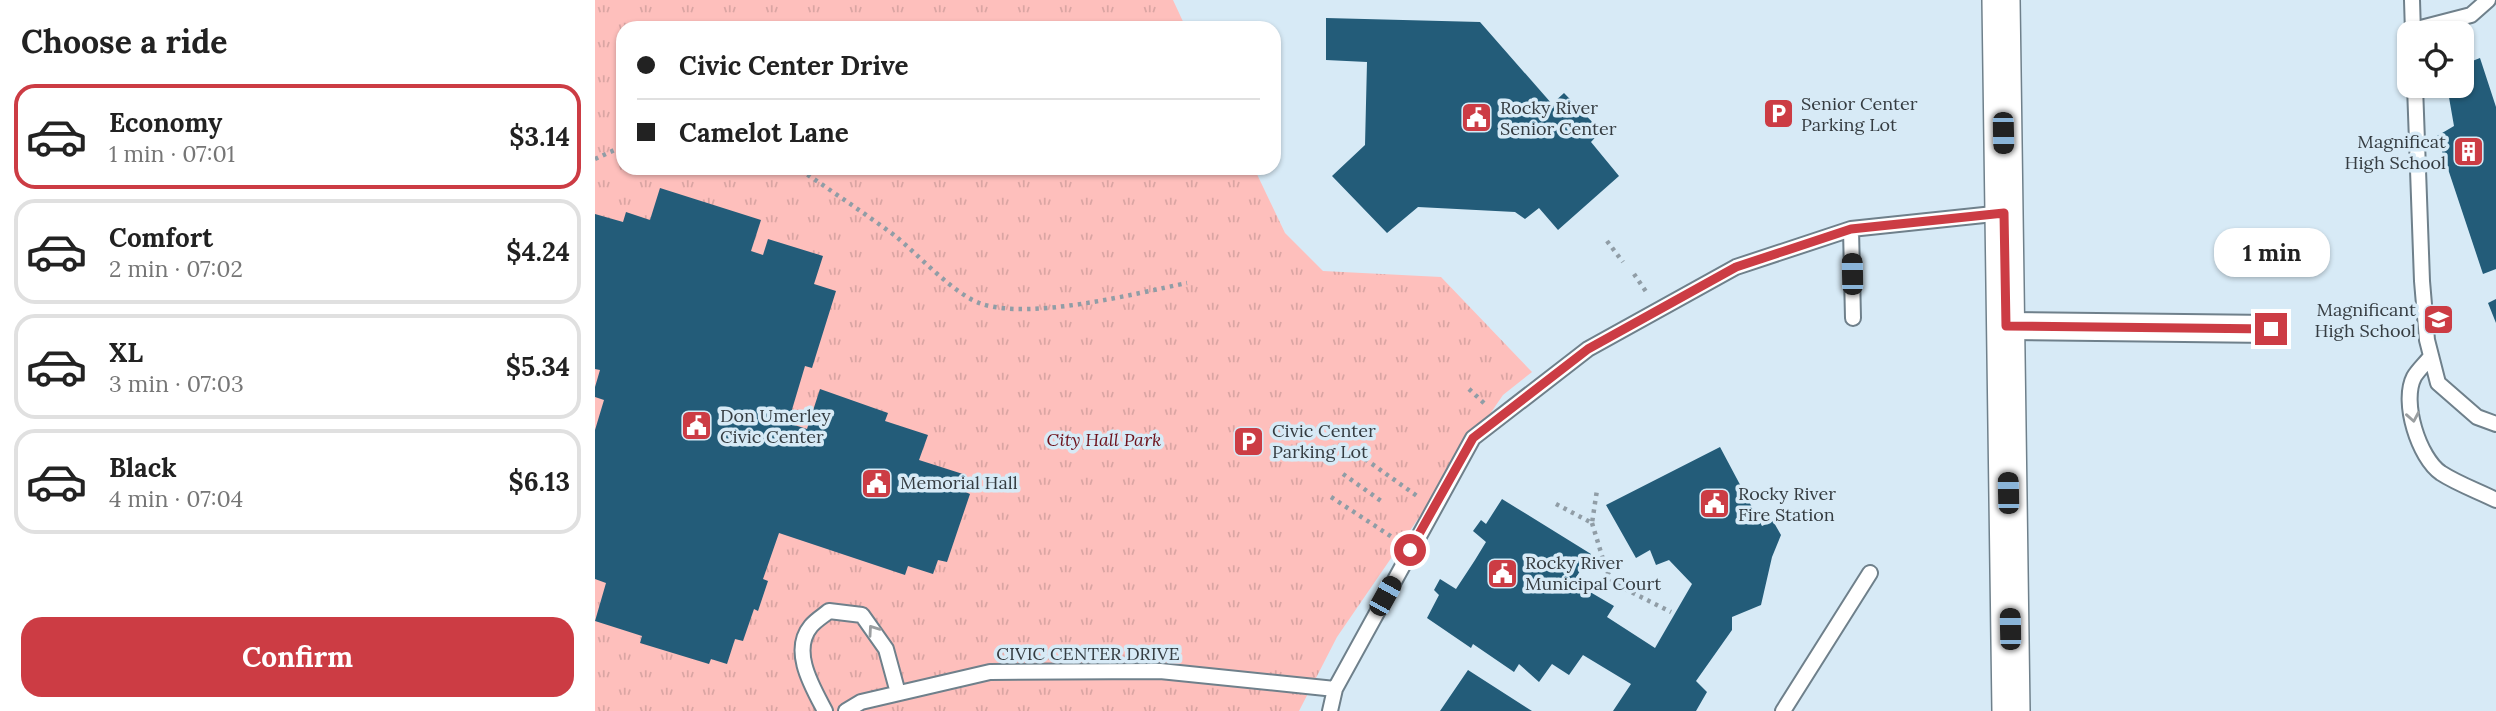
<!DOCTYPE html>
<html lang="en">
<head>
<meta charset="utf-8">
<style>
	:root { --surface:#fff; --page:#f6f6f6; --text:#222; --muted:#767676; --line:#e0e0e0; --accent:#cc3c44 }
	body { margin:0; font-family:Lora,serif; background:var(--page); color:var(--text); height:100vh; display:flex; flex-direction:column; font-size:26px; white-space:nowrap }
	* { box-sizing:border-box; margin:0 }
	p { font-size:23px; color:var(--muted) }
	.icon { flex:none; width:38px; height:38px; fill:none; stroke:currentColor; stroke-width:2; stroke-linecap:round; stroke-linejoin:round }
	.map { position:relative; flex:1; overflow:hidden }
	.sheet { display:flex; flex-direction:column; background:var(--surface); width:595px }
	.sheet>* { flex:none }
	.hud { position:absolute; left:21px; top:21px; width:665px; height:154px; border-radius:21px; box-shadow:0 2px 5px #0004; display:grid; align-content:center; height:154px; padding:0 21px; background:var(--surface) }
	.controls { position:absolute; left:1802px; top:21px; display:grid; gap:14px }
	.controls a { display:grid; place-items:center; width:77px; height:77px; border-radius:14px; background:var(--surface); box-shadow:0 2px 5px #0004; font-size:35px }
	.end { position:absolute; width:32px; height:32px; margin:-16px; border:9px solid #cc3c44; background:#fff; box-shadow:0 0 0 4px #fff }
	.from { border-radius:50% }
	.bubble { position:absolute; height:49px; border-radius:21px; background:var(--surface); box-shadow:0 2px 5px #0004; font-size:23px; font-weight:800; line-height:49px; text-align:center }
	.car { position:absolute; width:21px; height:42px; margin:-21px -10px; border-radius:9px; box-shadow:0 0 5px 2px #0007; background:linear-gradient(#222 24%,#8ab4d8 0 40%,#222 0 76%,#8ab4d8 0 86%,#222 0) }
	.hud b { display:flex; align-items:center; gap:24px; height:66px; font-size:26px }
	.hud b+b { border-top:2px solid var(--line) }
	.hud i { width:18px; height:18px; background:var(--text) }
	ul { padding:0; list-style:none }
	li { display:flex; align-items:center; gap:21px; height:105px; margin:0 14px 10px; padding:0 7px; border:4px solid var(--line); border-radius:21px }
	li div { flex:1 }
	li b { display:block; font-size:26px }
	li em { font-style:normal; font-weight:800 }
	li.on { border-color:var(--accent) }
	li>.icon { width:63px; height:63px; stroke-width:1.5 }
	h2 { padding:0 21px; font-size:32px; line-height:84px }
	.action { display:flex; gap:14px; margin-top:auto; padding:14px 21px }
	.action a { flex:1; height:80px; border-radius:21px; background:var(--accent); color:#fff; font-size:28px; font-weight:800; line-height:80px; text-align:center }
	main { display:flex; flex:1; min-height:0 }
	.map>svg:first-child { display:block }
	.park { fill:url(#park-tufts) }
	.building { fill:#235c79 }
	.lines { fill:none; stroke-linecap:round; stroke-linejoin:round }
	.service-casing { stroke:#6f808b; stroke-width:18 }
	.minor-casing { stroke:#6f808b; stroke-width:30 }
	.secondary-casing { stroke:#6f808b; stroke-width:40 }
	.path { stroke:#909da6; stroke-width:4.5; stroke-dasharray:3.5 5; stroke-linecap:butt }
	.service { stroke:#fff; stroke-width:14 }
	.minor { stroke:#fff; stroke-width:26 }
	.secondary { stroke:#fff; stroke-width:37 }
	.oneway { stroke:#9a9ea0 }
	.route { stroke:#cc3c44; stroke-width:9 }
	.labels { text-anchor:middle; stroke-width:7; stroke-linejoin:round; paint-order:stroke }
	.poi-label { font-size:18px; fill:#353c41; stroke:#d7eaf6; text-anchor:start }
	.park-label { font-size:18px; font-style:italic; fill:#6c101a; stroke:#d7eaf6 }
	.street-label { font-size:18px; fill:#353c41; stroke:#d7eaf6 }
</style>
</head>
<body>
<main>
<section class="sheet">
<h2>Choose a ride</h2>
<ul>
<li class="on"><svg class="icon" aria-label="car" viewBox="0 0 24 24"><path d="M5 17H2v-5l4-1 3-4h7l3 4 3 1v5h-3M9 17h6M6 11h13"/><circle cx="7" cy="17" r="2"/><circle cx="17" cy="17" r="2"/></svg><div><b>Economy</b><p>1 min · 07:01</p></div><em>$3.14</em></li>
<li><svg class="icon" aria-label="car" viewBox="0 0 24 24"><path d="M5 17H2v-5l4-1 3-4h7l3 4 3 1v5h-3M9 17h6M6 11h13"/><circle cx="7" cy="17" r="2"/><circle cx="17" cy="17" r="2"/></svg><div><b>Comfort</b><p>2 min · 07:02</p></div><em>$4.24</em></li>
<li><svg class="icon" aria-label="car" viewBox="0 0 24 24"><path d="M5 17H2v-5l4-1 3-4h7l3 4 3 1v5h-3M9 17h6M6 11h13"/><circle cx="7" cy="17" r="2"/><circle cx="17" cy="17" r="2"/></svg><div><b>XL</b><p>3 min · 07:03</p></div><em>$5.34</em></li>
<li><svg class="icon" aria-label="car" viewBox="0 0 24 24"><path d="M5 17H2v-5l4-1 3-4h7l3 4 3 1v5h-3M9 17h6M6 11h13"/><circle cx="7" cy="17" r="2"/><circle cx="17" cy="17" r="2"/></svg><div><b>Black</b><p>4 min · 07:04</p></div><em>$6.13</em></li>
</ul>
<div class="action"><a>Confirm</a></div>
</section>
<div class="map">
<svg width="1901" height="711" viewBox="0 0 1901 711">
	<defs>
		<pattern id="park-tufts" width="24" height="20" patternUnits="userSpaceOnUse" patternTransform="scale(1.75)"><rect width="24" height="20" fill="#febfbc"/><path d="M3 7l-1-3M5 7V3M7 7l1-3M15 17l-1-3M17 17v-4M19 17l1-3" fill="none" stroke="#daa5a3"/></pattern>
	</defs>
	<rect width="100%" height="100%" fill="#d7eaf6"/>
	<path class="park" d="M0 0H578L591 28H28V168H659L690 233 728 271 846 277 937 372 908 395 742 637 704 711H0Z"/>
	<path class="building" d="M731 18 885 22 957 104 969 93 1006 131 996 142 1024 176 963 230 944 208 930 219 920 212 823 207 792 233 737 176 770 145 772 62 731 60Z
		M1885 58 1901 107V269L1888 274 1842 136 1859 126 1852 86H1867V65Z
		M65 188 166 220 156 251 168 255 173 239 228 256 219 284 241 291 217 368 210 366 193 423 212 429 225 389 293 413 290 421 333 435 324 460 371 475 366 490 375 494 352 562 343 560 338 574 313 566 310 575 184 533 168 579 173 581 163 611 159 609 148 641 140 639 132 664 116 659 114 664 45 643 47 636 0 621 11 583 0 579V430L9 400 0 397V387L5 370 0 369V214L28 222 31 212 55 220Z
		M1901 299V323L1893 303Z
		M1125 447 1167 526 1178 521 1186 535 1177 557 1166 605 1137 617V630L1101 681 1112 692 1101 711H1018L1036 684 988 655 974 675 957 664 944 682 924 664 919 672 878 644 876 648 832 618 844 595 839 590 845 579 861 589 880 560 891 542 878 531 886 520 891 524 907 499 996 554 978 582 1019 606 1012 617 1060 648 1097 584 1074 560 1061 565 1055 550 1041 558 1011 505Z
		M873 670 937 711H845Z"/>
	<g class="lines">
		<defs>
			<path id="service" d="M1817 0 1818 33
				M1818 30 1876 15 1893 0
				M1820 86 1827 281 1832 340 1843 383 1882 417 1901 424
				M1256 229 1258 318
				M1836 356C1831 363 1823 370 1819 377 1806 402 1824 458 1846 473 1863 484 1883 491 1901 500
				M230 711C218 688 195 651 216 626 221 620 228 616 234 611L267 615 291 649 303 693
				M251 711 266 702 395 672 565 671 740 689
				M735 711 740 689 878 438 993 349 1141 267 1256 229 1408 213
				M1188 711 1275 573"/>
			<path id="minor" d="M1411 326 1676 329"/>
			<path id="secondary" d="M1406 0 1416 711"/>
		</defs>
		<use href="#service" class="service-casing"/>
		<use href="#minor" class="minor-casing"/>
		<use href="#secondary" class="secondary-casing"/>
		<path class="path" d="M0 159 28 146
			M197 168 207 171C238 192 269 213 299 235 323 254 359 295 387 304 437 320 538 294 592 283
			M1012 241 1028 262
			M1039 274 1052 293
			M874 389 891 405
			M763 454 822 496
			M748 474 789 503
			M736 497 800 539
			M961 504 997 523 1002 490
			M997 523 1011 569 1018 583 1076 612"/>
		<use href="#service" class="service"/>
		<use href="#minor" class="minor"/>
		<use href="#secondary" class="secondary"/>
	</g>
	<defs><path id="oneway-chevron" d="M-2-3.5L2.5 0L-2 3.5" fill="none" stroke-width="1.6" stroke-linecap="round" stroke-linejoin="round" transform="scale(1.75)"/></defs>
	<g class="oneway">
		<use href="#oneway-chevron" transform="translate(1818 417) rotate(80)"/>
		<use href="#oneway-chevron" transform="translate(278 630) rotate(-125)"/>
	</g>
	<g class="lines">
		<path class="route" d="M815 550 878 438 993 349 1141 267 1256 229 1409 213 1411 326 1676 329"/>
	</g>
	<defs>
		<symbol id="parking-square" viewBox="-11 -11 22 22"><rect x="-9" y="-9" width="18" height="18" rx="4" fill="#cc3c44" stroke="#d7eaf6"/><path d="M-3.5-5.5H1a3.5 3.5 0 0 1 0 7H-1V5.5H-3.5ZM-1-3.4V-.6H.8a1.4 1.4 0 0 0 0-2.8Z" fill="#fff"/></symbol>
		<symbol id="civic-square" viewBox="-11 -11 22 22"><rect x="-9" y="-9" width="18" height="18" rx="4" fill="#cc3c44" stroke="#d7eaf6"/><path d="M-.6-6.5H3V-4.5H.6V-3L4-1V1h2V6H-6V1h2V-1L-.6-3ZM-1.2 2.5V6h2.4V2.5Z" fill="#fff"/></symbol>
		<symbol id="building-square" viewBox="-11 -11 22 22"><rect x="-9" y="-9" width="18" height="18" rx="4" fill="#cc3c44" stroke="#d7eaf6"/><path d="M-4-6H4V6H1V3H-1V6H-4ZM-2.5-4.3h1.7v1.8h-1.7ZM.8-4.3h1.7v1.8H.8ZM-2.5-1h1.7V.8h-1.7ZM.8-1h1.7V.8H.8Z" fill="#fff"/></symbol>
		<symbol id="school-square" viewBox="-11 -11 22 22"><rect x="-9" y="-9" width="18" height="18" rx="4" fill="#cc3c44" stroke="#d7eaf6"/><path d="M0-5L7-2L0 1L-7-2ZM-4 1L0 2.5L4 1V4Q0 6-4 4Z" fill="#fff"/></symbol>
	</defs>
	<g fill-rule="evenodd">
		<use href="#parking-square" x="1166" y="96" width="35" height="35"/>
		<use href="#civic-square" x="864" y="100" width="35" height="35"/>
		<use href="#building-square" x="1856" y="134" width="35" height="35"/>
		<use href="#school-square" x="1826" y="302" width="35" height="35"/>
		<use href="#civic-square" x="84" y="408" width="35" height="35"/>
		<use href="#parking-square" x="636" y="424" width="35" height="35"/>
		<use href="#civic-square" x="264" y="466" width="35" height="35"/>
		<use href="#civic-square" x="1102" y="486" width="35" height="35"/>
		<use href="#civic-square" x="890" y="556" width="35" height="35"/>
	</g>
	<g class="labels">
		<g class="poi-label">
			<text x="1206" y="110">Senior Center<tspan x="1206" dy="21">Parking Lot</tspan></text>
			<text x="905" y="114">Rocky River<tspan x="905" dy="21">Senior Center</tspan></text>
			<text x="1851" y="148" text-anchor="end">Magnificat<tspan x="1851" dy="21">High School</tspan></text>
			<text x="1821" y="316" text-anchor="end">Magnificant<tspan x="1821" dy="21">High School</tspan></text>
			<text x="125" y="422">Don Umerley<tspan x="125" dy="21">Civic Center</tspan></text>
			<text x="677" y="437">Civic Center<tspan x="677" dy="21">Parking Lot</tspan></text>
			<text x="305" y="489">Memorial Hall</text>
			<text x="1143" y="500">Rocky River<tspan x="1143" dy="21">Fire Station</tspan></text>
			<text x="930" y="569">Rocky River<tspan x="930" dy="21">Municipal Court</tspan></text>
		</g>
		<g class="park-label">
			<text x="509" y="446">City Hall Park</text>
		</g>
		<g class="street-label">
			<text x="493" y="660">CIVIC CENTER DRIVE</text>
		</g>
	</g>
</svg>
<div class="controls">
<a><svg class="icon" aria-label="locate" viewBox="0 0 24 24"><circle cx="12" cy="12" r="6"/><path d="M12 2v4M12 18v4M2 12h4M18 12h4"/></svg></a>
</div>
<i class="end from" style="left:815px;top:550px"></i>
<i class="end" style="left:1676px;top:329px"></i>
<div class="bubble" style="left:1619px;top:228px;width:116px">1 min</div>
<i class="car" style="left:1408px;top:133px;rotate:179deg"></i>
<i class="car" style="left:1257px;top:274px;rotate:359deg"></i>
<i class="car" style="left:1413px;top:493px;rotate:359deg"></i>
<i class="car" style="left:790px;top:596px;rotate:29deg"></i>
<i class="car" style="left:1415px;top:629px;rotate:359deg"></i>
<div class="hud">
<b><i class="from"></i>Civic Center Drive</b>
<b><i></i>Camelot Lane</b>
</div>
</div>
</main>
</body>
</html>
